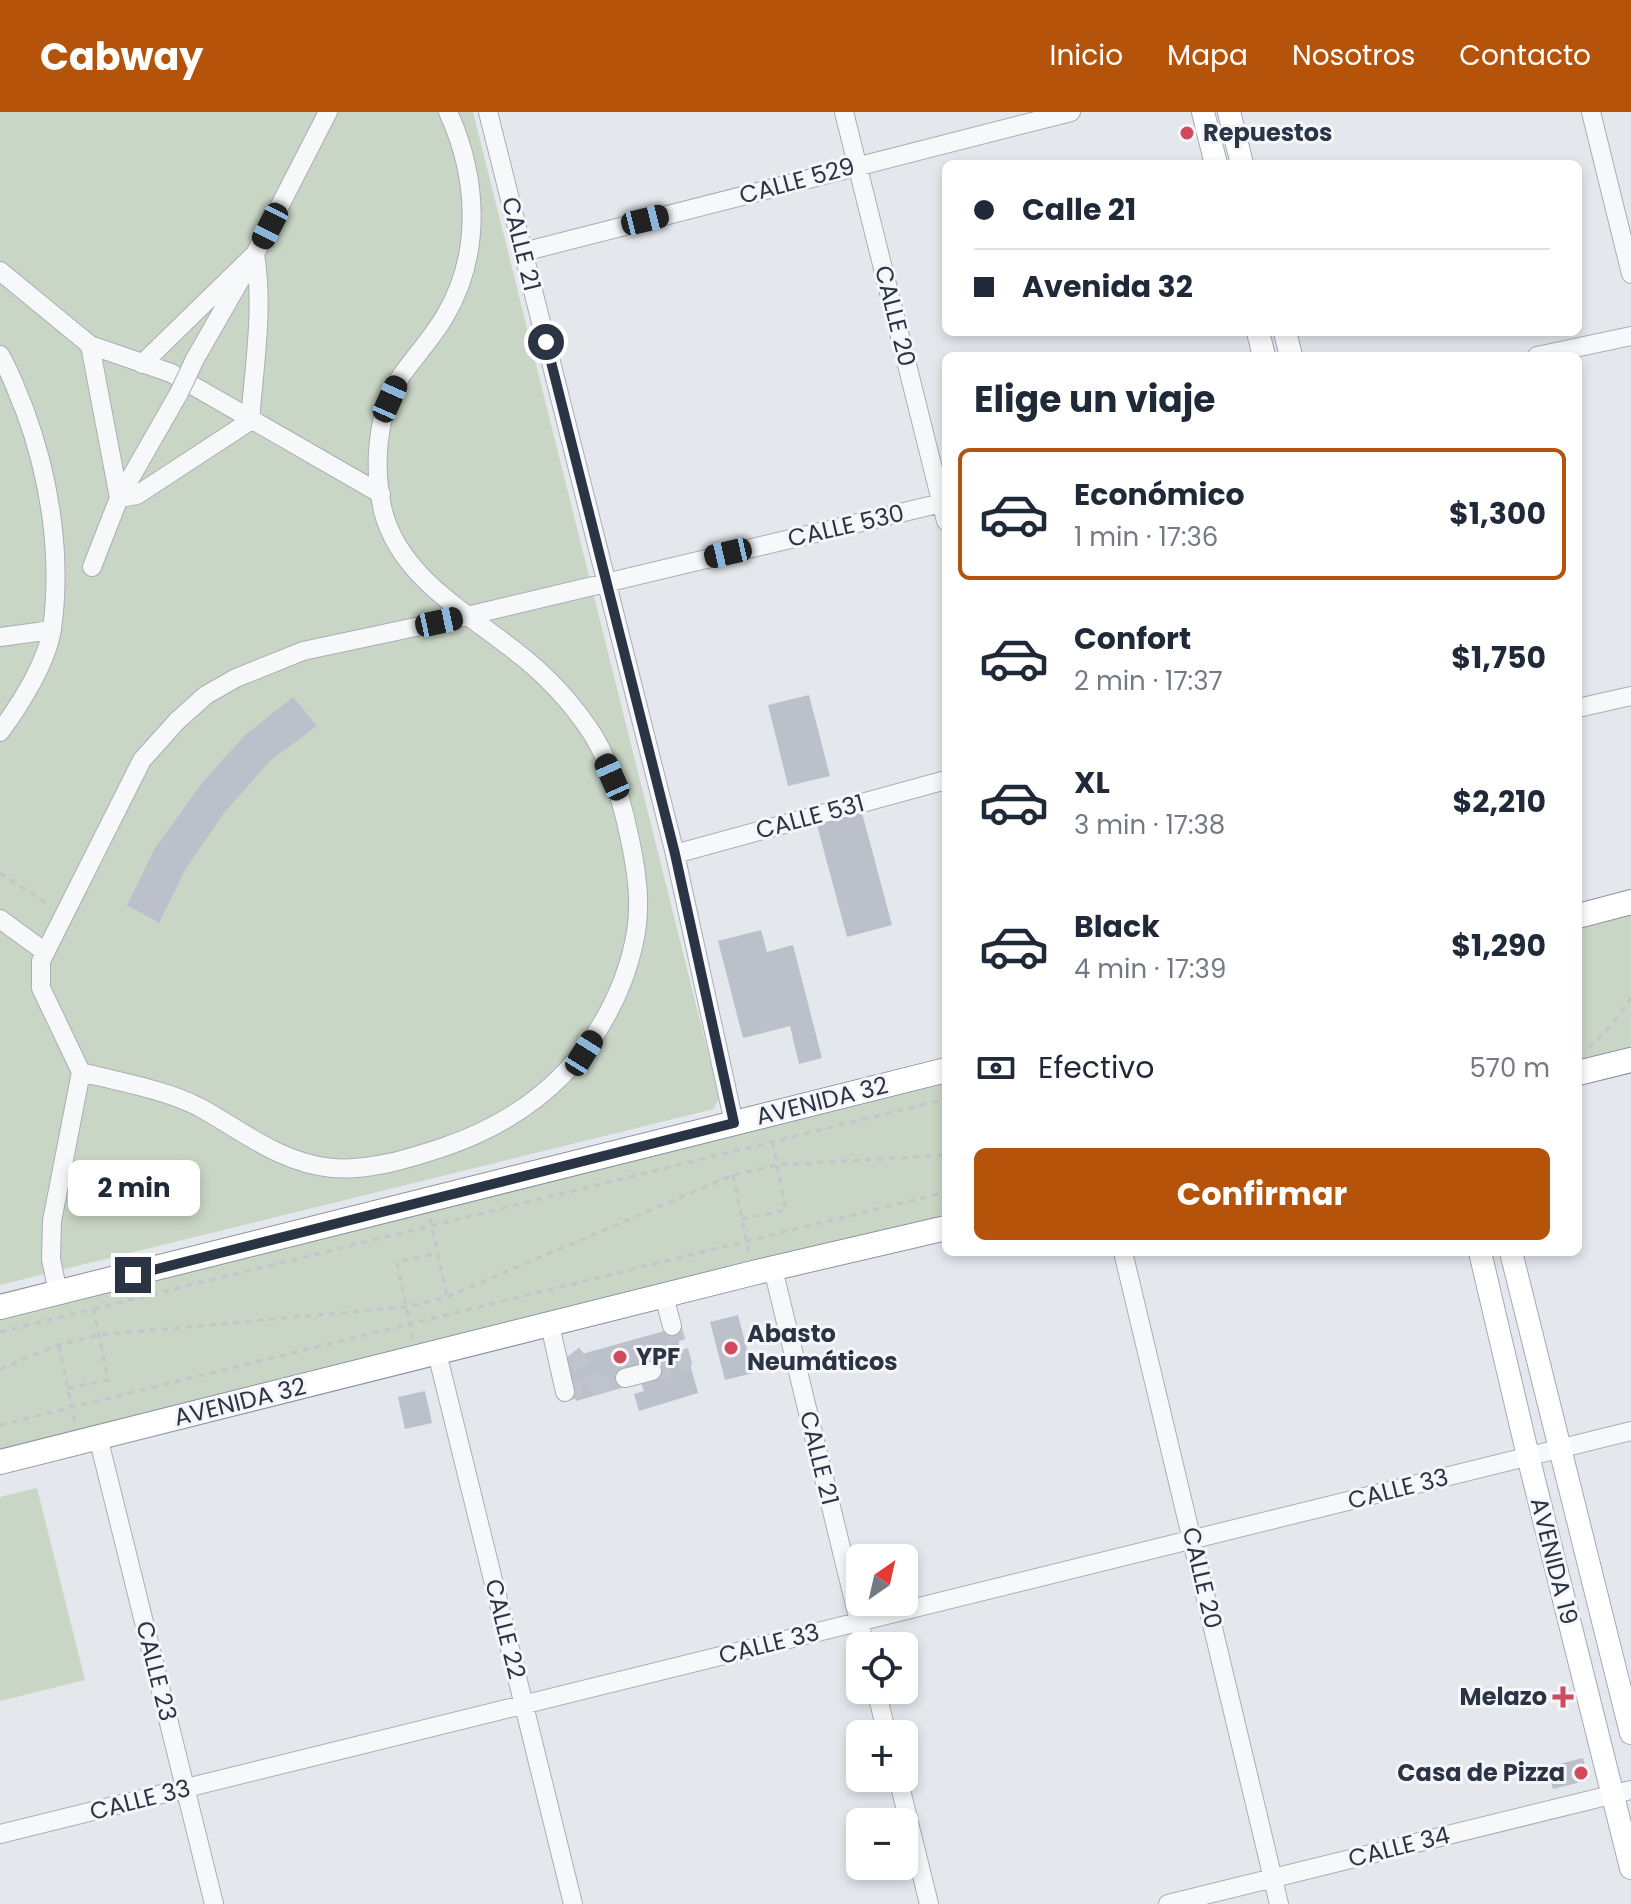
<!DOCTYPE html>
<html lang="es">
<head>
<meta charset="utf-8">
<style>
	:root { --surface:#fff; --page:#f2f2f3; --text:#1f2937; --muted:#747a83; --line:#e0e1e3; --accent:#b45309 }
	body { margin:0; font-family:Poppins,sans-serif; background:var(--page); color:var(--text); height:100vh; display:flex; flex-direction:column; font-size:30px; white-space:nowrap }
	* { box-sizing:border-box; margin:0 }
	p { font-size:26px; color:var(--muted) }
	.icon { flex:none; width:44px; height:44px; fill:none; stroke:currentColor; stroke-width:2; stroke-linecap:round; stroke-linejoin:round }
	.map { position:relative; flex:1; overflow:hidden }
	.panel { position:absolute; left:942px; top:240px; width:640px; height:904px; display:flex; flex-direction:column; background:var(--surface); border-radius:12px; box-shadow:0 4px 12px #0003 }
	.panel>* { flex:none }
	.hud { position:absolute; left:942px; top:48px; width:640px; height:176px; border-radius:12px; box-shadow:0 4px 12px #0003; display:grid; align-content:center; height:176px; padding:0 32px; background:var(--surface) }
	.needle { width:52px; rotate:34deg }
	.buttons { position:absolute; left:846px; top:1432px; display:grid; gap:16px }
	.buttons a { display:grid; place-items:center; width:72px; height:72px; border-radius:12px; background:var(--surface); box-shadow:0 4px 12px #0003; font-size:40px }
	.end { position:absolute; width:36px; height:36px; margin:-18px; border:10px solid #2b3445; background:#fff; box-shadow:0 0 0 4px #fff }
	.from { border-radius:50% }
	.bubble { position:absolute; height:56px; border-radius:12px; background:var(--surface); box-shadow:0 4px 12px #0003; font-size:26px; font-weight:700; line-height:56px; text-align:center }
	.car { position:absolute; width:24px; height:48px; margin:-24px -12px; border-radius:10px; box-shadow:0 0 6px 2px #0007; background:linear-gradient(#222 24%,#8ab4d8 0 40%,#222 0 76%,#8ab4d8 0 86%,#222 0) }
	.hud b { display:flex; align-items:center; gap:28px; height:76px; font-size:30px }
	.hud b+b { border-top:2px solid var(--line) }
	.hud i { width:20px; height:20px; background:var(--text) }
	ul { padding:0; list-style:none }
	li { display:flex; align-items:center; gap:24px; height:132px; margin:0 16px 12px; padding:0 16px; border:4px solid transparent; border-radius:12px }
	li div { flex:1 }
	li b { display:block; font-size:30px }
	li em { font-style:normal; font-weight:700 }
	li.current { border-color:var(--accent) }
	li>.icon { width:72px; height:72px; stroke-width:1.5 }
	h2 { padding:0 32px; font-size:36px; line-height:96px }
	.pay { display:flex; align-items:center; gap:20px; height:88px; padding:0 32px; font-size:30px }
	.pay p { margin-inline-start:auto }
	.primary-button { display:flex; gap:16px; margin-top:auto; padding:16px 32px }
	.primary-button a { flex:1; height:92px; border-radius:12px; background:var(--accent); color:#fff; font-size:32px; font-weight:700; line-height:92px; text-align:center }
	header { display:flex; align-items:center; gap:48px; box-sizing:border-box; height:112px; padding:0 40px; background:var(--accent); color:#fff }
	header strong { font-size:38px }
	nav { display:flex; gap:44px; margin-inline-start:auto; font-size:28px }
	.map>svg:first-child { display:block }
	.green { fill:#c9d6c5 }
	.building { fill:#bbc0ca }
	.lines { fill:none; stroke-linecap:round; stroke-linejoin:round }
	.minor-tunnel { stroke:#bfc3cb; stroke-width:18; stroke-dasharray:18 9; stroke-linecap:butt }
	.minor-casing { stroke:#a9aeb7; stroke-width:20 }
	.major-casing { stroke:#a3abb8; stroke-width:24 }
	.highway-casing { stroke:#8b94a3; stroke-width:26 }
	.path { stroke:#c2c5cb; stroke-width:3; stroke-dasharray:6 6; stroke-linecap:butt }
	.minor { stroke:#f7f8fa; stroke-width:18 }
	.major { stroke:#fff; stroke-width:22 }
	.highway { stroke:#fff; stroke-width:24 }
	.minor-bridge-casing { stroke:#a9aeb7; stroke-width:20; stroke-linecap:butt }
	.minor-bridge { stroke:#f7f8fa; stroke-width:18 }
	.route { stroke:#2b3445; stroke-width:10 }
	.poi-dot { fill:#d1495b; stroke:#f4f6f9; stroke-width:3 }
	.labels { text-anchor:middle; stroke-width:6; stroke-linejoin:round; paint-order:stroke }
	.poi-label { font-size:24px; font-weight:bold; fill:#2b3445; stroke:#f4f6f9; text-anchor:start }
	.street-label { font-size:24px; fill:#2b3445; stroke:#f4f6f9 }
</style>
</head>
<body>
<header>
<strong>Cabway</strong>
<nav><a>Inicio</a><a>Mapa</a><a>Nosotros</a><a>Contacto</a></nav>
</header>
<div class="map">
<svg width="1631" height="1792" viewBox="0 0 1631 1792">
	<rect width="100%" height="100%" fill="#e4e7ec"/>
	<path class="green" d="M0 0H473L719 985 714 997 0 1173Z
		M1631 800V935L1578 949V813Z
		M946 968V1103L0 1337V1203Z
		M37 1376 85 1568 0 1589V1385Z"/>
	<path class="building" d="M809 583 830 664 788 674 768 593Z
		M293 585 317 614 270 649 224 701 185 758 159 811 127 793 155 736 202 671 245 623Z
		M862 701 892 813 847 825 817 713Z
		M761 818 767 840 793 833 822 946 799 952 790 914 743 926 718 829Z
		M738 1203 753 1261 725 1268 710 1210Z
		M675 1216 686 1258 691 1256 698 1281 639 1299 634 1282 644 1279 641 1271 621 1261 625 1275 576 1289 564 1247Z
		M425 1279 432 1311 405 1317 398 1285Z
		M1583 1646 1589 1668 1553 1677 1547 1655Z"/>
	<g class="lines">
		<path class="minor-tunnel" d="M572 1241 597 1273
			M652 1259 683 1251 672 1214
			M565 1280 625 1266"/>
		<defs>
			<path id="minor" d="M488 0 675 742 734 1011
				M844 0 946 409
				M1591 0 1631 162
				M523 140 1071 0
				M0 159 90 233 171 261 381 382
				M90 233 119 386 137 383 250 309C254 255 264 196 255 142L142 252
				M0 243C11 261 17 280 25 299 50 367 62 444 52 517 47 550 20 593 0 620
				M1537 244 1631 224
				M195 247 255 142 328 0
				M92 455 119 386 179 281
				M0 525 52 518
				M1578 596 1631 584
				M675 742 946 668
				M0 807 45 840
				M81 960C119 970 163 977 199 995 243 1019 280 1051 332 1056 369 1059 408 1047 444 1035 529 1006 590 953 623 868 631 846 638 820 638 796 639 772 634 746 629 723 622 689 611 653 593 623 573 592 545 562 515 539 466 500 400 465 383 399 373 355 376 302 401 264 415 244 433 225 445 204 482 142 478 65 448 0
				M1123 1140 1279 1792
				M773 1157 865 1534
				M58 1181 51 1147 52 1109 81 960 41 876V849L142 648 177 609 206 583 236 566 303 539 467 504 946 390
				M664 1184 672 1214
				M550 1213 565 1280
				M437 1241 573 1792
				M625 1266 652 1259
				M98 1325 214 1792
				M876 1578 887 1622
				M898 1666 929 1792
				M0 1722 1631 1319
				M1168 1792 1631 1678"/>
			<path id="major" d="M1203 0 1216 52
				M1229 0 1242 52
				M1258 220 1264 244
				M1285 220 1291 244
				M1480 1140 1528 1344 1631 1756
				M1511 1140 1631 1621"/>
			<path id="highway" d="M1578 804 1631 790
				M1578 961 1631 948
				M0 1195 946 958
				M0 1350 753 1161 946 1116"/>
		</defs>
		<use href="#minor" class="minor-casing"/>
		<use href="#major" class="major-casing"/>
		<use href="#highway" class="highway-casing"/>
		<path class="path" d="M0 761 51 794
			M1589 936 1613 911 1631 886
			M733 1063 749 1142
			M430 1106 447 1185
			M742 1107 786 1098 772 1028
			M0 1220 946 987
			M413 1227 397 1150 437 1141
			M59 1233 75 1311
			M0 1257 59 1233 99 1223 406 1195 447 1185 733 1063 777 1053 946 1043
			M68 1276 108 1268 93 1194
			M0 1313 946 1080"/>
		<use href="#minor" class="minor"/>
		<use href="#major" class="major"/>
		<use href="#highway" class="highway"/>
		<defs>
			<path id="minor-bridge" d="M179 281 195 247"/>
		</defs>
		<use href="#minor-bridge" class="minor-bridge-casing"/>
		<use href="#minor-bridge" class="minor-bridge"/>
	</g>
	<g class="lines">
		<path class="route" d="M133 1163 734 1011 675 742 546 230"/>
	</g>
	<g class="poi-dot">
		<circle cx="1187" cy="21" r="8"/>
		<circle cx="731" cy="1236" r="8"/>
		<circle cx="620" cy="1245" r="8"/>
		<path d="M1559 1573h8v8h8v8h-8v8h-8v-8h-8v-8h8z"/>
		<circle cx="1581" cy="1661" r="8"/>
	</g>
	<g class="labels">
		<g class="poi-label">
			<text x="1203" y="29">Repuestos</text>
			<text x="747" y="1230">Abasto<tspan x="747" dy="28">Neumáticos</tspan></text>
			<text x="636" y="1253">YPF</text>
			<text x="1547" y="1593" text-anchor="end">Melazo</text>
			<text x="1565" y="1669" text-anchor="end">Casa de Pizza</text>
		</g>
		<g class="street-label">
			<text transform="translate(797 69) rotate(-15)" y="8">CALLE 529</text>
			<text transform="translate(521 132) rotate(76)" y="8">CALLE 21</text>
			<text transform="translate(895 204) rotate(76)" y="8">CALLE 20</text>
			<text transform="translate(846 414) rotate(-13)" y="8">CALLE 530</text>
			<text transform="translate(810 705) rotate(-15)" y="8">CALLE 531</text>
			<text transform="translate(822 989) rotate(-14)" y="8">AVENIDA 32</text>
			<text transform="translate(240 1290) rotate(-14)" y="8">AVENIDA 32</text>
			<text transform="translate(819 1346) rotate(76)" y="8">CALLE 21</text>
			<text transform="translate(1398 1377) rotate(-14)" y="8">CALLE 33</text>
			<text transform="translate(1554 1449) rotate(76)" y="8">AVENIDA 19</text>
			<text transform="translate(1202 1466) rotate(77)" y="8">CALLE 20</text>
			<text transform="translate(505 1517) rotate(76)" y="8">CALLE 22</text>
			<text transform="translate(769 1532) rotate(-14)" y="8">CALLE 33</text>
			<text transform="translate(156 1559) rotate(76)" y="8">CALLE 23</text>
			<text transform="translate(140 1688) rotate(-14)" y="8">CALLE 33</text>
			<text transform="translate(1399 1735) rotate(-14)" y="8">CALLE 34</text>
		</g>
	</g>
</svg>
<div class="buttons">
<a><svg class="needle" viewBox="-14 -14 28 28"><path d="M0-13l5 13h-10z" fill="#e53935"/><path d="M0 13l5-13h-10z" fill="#747a83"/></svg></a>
<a><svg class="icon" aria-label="locate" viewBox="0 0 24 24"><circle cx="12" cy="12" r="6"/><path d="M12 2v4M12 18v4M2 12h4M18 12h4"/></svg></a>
<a>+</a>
<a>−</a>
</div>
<i class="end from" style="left:546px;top:230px"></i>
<i class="end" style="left:133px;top:1163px"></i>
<div class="bubble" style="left:68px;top:1048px;width:132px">2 min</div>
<i class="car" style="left:645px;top:108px;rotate:76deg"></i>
<i class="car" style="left:270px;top:114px;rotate:207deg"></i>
<i class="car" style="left:390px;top:287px;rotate:24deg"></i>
<i class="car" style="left:728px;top:441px;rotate:257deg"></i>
<i class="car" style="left:439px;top:510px;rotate:78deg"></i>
<i class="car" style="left:612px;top:665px;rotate:336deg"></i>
<i class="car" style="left:584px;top:941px;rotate:32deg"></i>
<div class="hud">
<b><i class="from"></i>Calle 21</b>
<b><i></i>Avenida 32</b>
</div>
<section class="panel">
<h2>Elige un viaje</h2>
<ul>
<li class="current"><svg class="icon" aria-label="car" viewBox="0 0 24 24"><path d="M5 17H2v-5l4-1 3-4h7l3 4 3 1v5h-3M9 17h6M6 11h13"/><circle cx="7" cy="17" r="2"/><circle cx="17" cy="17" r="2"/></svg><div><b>Económico</b><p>1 min · 17:36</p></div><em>$1,300</em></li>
<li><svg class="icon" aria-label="car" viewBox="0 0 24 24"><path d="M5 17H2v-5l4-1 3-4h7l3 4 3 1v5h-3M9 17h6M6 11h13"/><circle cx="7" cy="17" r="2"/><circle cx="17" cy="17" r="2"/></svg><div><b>Confort</b><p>2 min · 17:37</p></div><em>$1,750</em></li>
<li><svg class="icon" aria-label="car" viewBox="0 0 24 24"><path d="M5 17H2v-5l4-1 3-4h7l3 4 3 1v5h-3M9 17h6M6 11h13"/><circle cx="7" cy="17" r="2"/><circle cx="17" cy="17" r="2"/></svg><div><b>XL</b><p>3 min · 17:38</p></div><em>$2,210</em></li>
<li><svg class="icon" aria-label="car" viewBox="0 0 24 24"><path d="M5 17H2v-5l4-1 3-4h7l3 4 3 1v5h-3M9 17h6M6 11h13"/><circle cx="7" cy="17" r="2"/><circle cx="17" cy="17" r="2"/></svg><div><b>Black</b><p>4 min · 17:39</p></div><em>$1,290</em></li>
</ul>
<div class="pay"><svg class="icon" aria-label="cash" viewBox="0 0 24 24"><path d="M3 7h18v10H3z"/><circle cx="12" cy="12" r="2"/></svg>Efectivo<p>570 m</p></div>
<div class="primary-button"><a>Confirmar</a></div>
</section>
</div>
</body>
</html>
